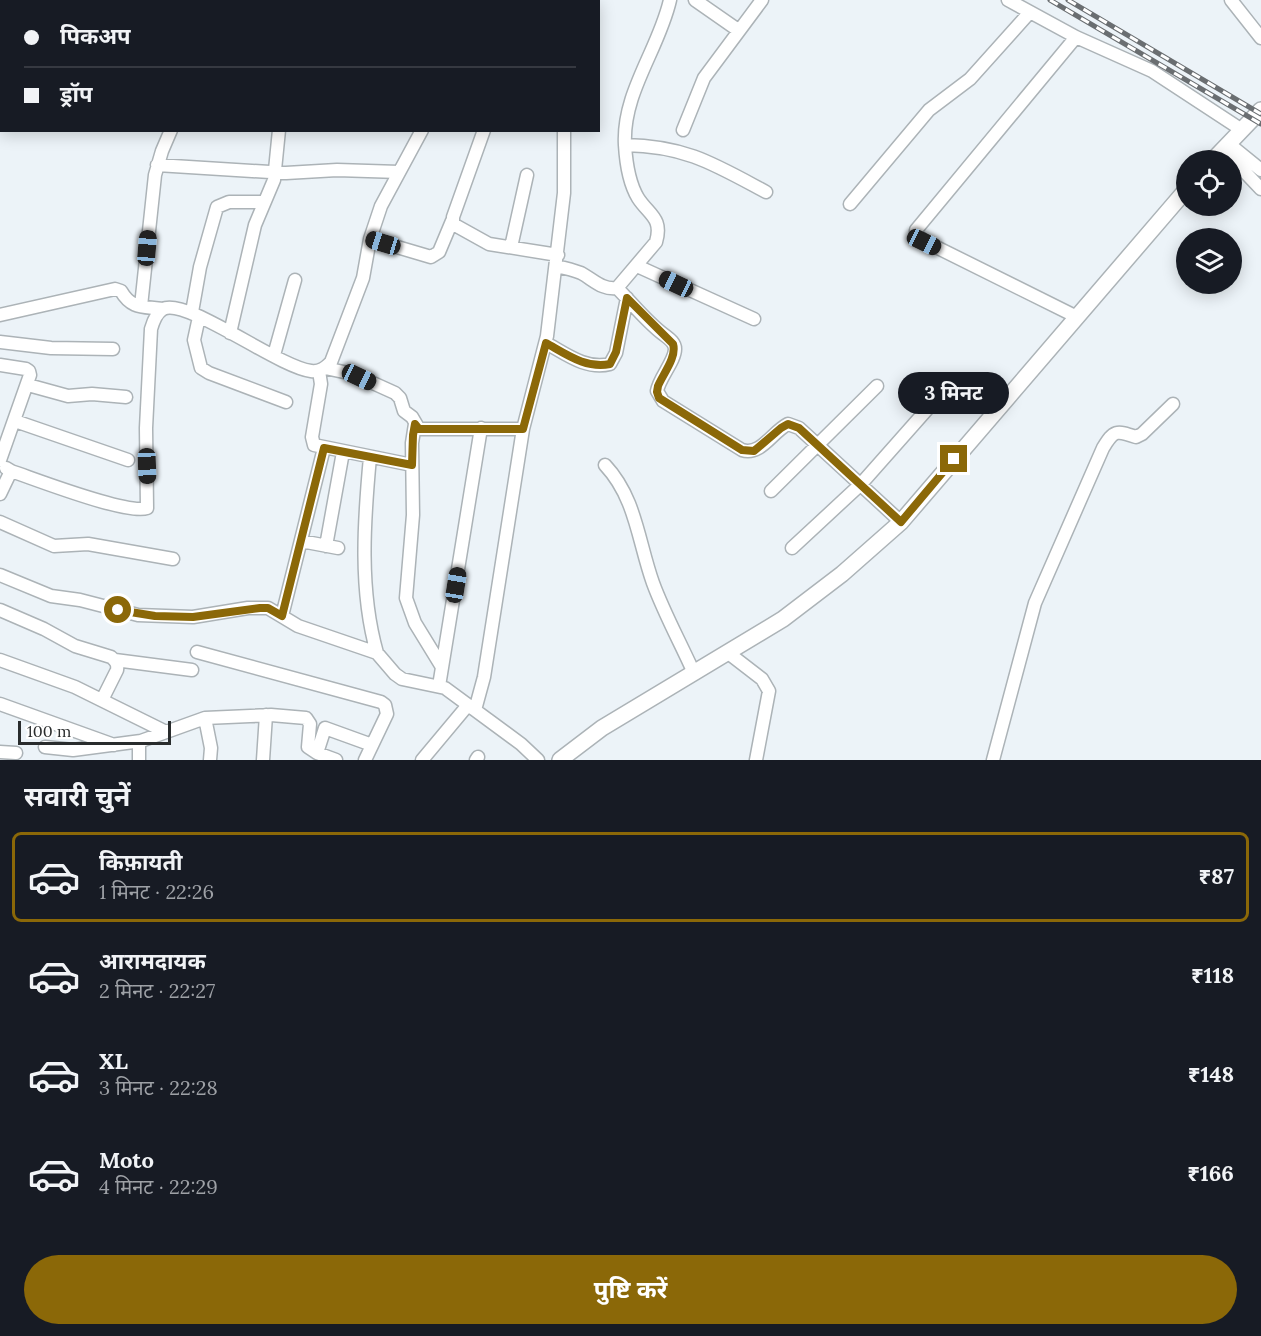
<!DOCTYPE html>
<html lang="hi">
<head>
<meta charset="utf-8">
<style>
	:root { --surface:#171b24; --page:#20242c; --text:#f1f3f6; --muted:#9ea1a6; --line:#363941; --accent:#8b6808 }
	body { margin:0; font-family:Lora,"Noto Sans Devanagari",serif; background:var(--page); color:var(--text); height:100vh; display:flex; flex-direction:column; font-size:22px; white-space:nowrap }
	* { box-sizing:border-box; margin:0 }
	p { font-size:20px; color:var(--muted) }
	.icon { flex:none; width:33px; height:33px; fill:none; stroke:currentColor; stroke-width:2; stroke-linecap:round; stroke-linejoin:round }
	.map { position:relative; height:760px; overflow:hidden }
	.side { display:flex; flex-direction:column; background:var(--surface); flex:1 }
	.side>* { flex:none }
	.banner { position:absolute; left:0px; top:0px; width:600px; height:132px; box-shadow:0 3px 15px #0003; display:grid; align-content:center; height:132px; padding:0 24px; background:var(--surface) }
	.buttons { position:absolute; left:1176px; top:150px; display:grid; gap:12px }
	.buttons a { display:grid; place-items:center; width:66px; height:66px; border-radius:50%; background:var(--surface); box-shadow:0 3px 15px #0003; font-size:30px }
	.scale { position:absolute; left:18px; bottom:15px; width:153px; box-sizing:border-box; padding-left:6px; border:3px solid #292c2d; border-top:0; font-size:16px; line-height:21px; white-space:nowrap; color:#292c2d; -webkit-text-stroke:4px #fff; paint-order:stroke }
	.end { position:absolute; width:27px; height:27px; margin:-14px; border:8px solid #8b6808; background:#fff; box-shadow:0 0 0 3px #fff }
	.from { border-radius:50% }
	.bubble { position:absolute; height:42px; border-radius:21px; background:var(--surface); box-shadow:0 3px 15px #0003; font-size:20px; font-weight:700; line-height:42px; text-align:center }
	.car { position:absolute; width:18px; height:36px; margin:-18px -9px; border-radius:8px; box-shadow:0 0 4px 2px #0007; background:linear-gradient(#222 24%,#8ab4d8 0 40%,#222 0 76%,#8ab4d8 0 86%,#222 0) }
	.banner b { display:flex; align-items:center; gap:21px; height:57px; font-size:22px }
	.banner b+b { border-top:2px solid var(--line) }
	.banner i { width:15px; height:15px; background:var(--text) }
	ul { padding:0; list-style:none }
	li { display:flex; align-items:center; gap:18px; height:90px; margin:0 12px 9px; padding:0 12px; border:3px solid transparent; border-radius:9px }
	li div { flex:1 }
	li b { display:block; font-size:22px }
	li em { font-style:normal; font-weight:700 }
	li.selected { border-color:var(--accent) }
	li>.icon { width:54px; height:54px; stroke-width:1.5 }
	h2 { padding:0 24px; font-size:27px; line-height:72px }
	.button { display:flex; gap:12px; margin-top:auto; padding:12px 24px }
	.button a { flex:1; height:69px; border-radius:36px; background:var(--accent); color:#fff; font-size:24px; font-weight:700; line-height:69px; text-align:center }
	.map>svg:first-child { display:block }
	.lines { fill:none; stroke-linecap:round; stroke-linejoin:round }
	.minor-casing { stroke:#acb3b7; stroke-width:15 }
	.major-casing { stroke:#acb3b7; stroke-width:18 }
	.minor { stroke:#fff; stroke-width:12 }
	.major { stroke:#fff; stroke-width:15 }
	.rail-casing { stroke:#6a6e71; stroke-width:5 }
	.rail { stroke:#fff; stroke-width:3; stroke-dasharray:9; stroke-linecap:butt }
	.route { stroke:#8b6808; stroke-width:8 }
</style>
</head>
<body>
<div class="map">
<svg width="1261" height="760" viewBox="0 0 1261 760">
	<rect width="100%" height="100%" fill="#ecf3f8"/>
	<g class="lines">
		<defs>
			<path id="minor" d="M439 0 440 2
				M533 0 535 2
				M695 0 738 30
				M1008 0 1076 37 1152 71 1242 130
				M1231 0 1261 38
				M371 2 374 0
				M416 2 418 0
				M581 2V0
				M1076 37 916 230V234L924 241 1077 317
				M484 130 453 217V224L489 244 558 255
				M683 130 704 78 762 0
				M1229 144 1261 170
				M625 145C686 146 714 164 766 192
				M1223 149 1261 189
				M157 165 286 173 337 170 399 172
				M850 204 929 110 970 79 1030 12
				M370 239 431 257 439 252 452 221
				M511 247 527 175
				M556 266C565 268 573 270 581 273 594 280 602 290 617 288L656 242C663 218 649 215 638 198 629 183 626 162 625 145 622 93 659 49 670 0
				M637 266 754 319
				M617 288C632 303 646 321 663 334 668 338 675 342 675 349 675 361 659 378 657 391L663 401 742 450C761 456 772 432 788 424L799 428 901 522
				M141 306 155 175 162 151 171 130
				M192 312 200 267 217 207 229 202H264
				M0 315 115 289 121 291C132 310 144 306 163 309
				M199 317 194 340 201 368 209 373 286 402
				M230 333 255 225 274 180 279 130
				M0 342 51 348 113 349
				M546 343C566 354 586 370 610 364L616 353 627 298
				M274 355 295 280
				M0 365 26 369 29 371 30 375 0 460
				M325 368 353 374 395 393 400 398 404 411 412 417 419 429H523
				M319 371 321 384 312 437 314 445 412 465
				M28 385 68 396 92 394 126 397
				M15 421 128 460
				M415 424 412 443 413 515 406 598 415 623 442 667
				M370 457C364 521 359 590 377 653
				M605 465C636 498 638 541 653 583 664 613 680 642 693 671
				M11 471C35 479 127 515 147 508L146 428 151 329C153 322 156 313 163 309 186 297 278 367 311 371 320 372 325 368 331 362L363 278 370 239 381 206 422 130
				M771 491 877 386
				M0 494 11 471 6 468
				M0 522 54 546 88 544 173 559
				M301 541 338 548
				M326 546 343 452
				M792 548 861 484 938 397
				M0 575 51 596 80 600 138 615 193 617 248 608H268L298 626 377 653 395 674 402 679 445 688 521 744 538 760
				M0 610 44 629 75 646 111 657C116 661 118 664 117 670L102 700
				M282 616 324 448
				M197 652 381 702 385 705 387 714 365 760
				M727 652 762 679 769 691 756 760
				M0 660 75 687 166 732
				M115 660 192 670
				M439 686 481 428
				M0 704 114 745
				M475 710 484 677 523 429 547 336 564 193V130
				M205 718 211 748 210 760
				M45 747 73 750 141 741
				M0 752 16 753
				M317 753 325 728 372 745
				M139 760V745L141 741 205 718 271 715 306 718 310 724 308 747 317 753 336 760
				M263 760 266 715
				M422 760 468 705
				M476 760 478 757
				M993 760 1035 603 1103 448C1114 430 1116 430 1136 437L1142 434 1173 404"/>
			<path id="major" d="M1213 160 1261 110
				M560 760 602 728 783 619 842 574 901 522 1186 190"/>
		</defs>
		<use href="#minor" class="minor-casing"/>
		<use href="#major" class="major-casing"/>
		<use href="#minor" class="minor"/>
		<use href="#major" class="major"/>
		<defs>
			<path id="rail" d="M1050 0 1261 124
				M1068 0 1261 114"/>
		</defs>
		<use href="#rail" class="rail-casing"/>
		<use href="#rail" class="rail"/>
	</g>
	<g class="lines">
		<path class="route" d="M118 610 155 616 193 617 260 608H268L282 616 324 448 412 465 413 435 415 424 419 429H523L546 343C566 354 586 369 610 364L616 352 627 298 673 344C677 357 663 374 658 386L657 392 659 398 742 450 754 451 781 428 788 424 799 428 901 522 954 459"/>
	</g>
</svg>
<div class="buttons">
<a><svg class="icon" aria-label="locate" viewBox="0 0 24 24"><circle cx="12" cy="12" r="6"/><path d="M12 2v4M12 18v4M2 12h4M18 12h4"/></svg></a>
<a><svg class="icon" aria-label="layers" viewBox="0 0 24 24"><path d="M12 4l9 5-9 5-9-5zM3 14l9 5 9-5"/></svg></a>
</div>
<div class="scale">100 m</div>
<i class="end from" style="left:118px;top:610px"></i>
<i class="end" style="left:954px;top:459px"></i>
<div class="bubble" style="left:898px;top:372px;width:111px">3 मिनट</div>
<i class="car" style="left:924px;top:242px;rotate:116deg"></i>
<i class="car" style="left:383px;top:243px;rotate:287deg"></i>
<i class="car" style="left:147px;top:248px;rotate:5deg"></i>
<i class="car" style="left:676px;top:284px;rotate:295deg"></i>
<i class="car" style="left:359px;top:377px;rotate:115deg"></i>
<i class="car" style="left:147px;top:466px;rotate:178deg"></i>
<i class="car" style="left:456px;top:585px;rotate:9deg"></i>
<div class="banner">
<b><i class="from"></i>पिकअप</b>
<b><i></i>ड्रॉप</b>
</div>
</div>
<section class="side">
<h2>सवारी चुनें</h2>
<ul>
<li class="selected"><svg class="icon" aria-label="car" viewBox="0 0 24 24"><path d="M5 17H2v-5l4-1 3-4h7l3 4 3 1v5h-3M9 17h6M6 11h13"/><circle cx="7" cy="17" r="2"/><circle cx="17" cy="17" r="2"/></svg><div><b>किफ़ायती</b><p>1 मिनट · 22:26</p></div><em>₹87</em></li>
<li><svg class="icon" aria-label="car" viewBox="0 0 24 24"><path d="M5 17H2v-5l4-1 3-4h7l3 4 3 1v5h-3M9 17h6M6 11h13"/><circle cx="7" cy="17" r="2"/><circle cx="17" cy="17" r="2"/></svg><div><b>आरामदायक</b><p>2 मिनट · 22:27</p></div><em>₹118</em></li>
<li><svg class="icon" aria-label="car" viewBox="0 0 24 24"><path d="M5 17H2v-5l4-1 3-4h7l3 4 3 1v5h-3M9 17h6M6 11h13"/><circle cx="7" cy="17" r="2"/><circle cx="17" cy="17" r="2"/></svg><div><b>XL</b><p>3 मिनट · 22:28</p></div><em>₹148</em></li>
<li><svg class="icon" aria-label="car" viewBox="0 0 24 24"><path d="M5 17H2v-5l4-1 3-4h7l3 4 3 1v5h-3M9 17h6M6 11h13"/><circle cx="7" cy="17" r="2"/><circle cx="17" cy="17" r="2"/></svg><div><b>Moto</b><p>4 मिनट · 22:29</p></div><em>₹166</em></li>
</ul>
<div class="button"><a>पुष्टि करें</a></div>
</section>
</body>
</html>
